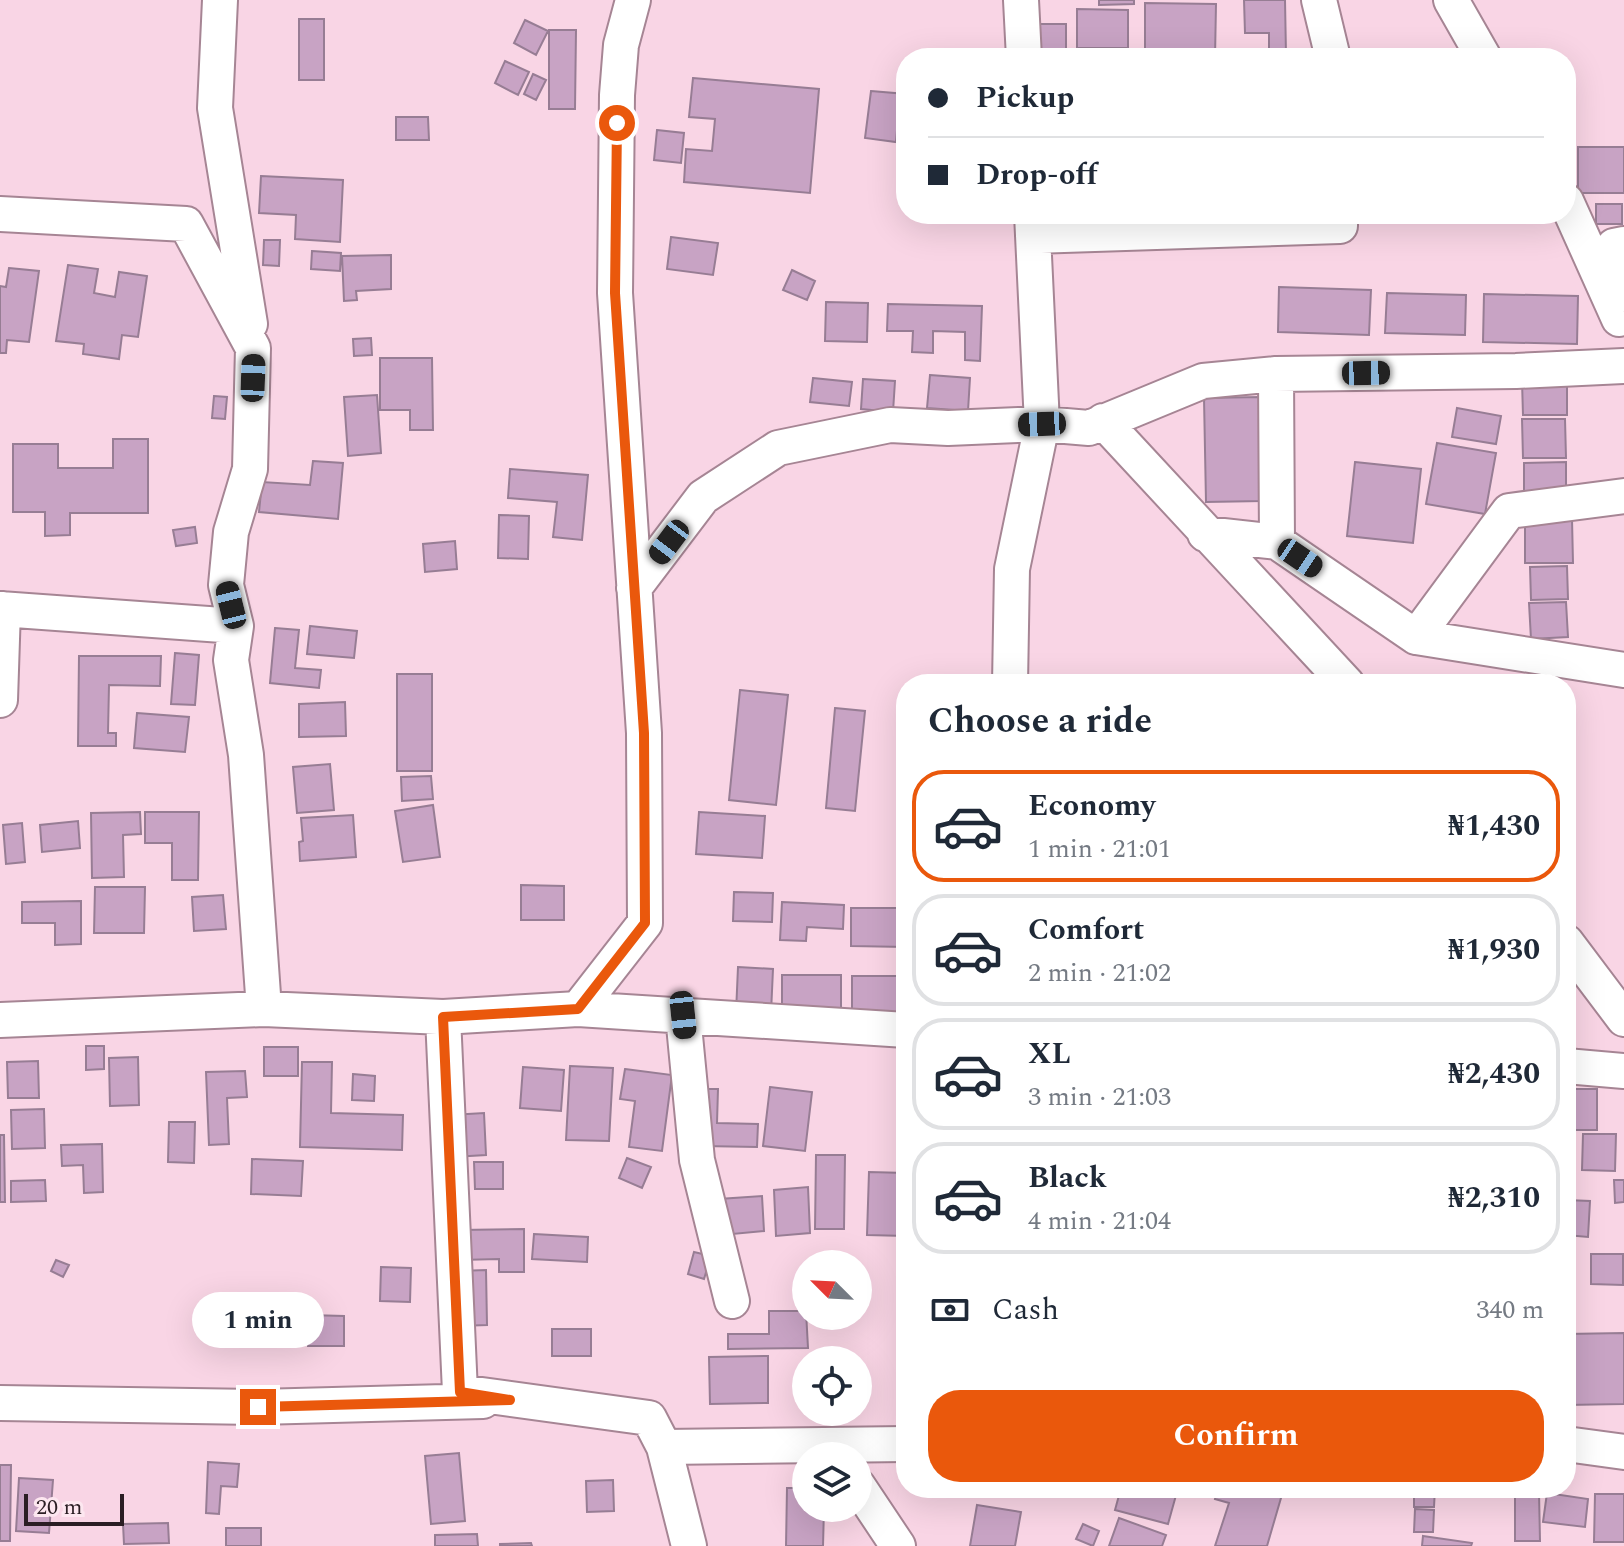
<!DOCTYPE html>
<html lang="en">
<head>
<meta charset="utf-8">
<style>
	:root { --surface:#fff; --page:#f2f2f3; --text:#1f2937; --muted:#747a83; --line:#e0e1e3; --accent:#ea580c }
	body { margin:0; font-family:Spectral,serif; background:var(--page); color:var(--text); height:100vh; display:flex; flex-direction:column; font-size:30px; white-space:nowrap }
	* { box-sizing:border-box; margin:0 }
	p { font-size:26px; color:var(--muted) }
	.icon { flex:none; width:44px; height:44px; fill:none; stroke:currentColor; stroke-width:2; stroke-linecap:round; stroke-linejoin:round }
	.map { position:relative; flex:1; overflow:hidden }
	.sheet { position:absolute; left:896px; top:674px; width:680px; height:824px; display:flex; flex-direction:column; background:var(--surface); border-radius:32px; box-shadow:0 8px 32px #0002 }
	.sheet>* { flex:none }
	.banner { position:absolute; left:896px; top:48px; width:680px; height:176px; border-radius:32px; box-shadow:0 8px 32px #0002; display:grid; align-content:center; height:176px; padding:0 32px; background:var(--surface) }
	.needle { width:52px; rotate:294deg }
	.tools { position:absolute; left:792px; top:1250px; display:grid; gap:16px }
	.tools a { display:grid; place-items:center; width:80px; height:80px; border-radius:50%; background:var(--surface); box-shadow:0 8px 32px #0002; font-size:40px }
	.scale { position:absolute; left:24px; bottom:20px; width:100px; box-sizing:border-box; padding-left:8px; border:4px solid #2b1e24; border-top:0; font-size:22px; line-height:28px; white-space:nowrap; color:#2b1e24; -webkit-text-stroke:6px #fde7f0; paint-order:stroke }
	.end { position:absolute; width:36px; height:36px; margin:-18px; border:10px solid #ea580c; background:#fff; box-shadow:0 0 0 4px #fff }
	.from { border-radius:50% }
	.bubble { position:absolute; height:56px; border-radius:28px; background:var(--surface); box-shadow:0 8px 32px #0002; font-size:26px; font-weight:700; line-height:56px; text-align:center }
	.car { position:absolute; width:24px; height:48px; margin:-24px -12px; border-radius:10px; box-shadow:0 0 6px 2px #0007; background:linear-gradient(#222 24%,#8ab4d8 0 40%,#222 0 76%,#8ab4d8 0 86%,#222 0) }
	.banner b { display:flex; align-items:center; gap:28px; height:76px; font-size:30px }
	.banner b+b { border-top:2px solid var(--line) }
	.banner i { width:20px; height:20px; background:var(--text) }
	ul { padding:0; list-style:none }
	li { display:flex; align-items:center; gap:24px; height:112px; margin:0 16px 12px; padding:0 16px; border:4px solid var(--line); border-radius:32px }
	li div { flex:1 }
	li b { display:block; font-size:30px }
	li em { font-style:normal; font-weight:700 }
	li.current { border-color:var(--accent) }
	li>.icon { width:72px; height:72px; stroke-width:1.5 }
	h2 { padding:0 32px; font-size:36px; line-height:96px }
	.pay { display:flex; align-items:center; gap:20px; height:88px; padding:0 32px; font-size:30px }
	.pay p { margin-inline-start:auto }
	.action { display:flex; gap:16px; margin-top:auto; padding:16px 32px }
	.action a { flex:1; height:92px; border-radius:32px; background:var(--accent); color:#fff; font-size:32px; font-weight:700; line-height:92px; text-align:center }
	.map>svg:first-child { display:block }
	.building { fill:#c8a3c4; stroke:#977d94; stroke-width:2 }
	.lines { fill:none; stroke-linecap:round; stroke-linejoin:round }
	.street-casing { stroke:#a68594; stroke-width:38 }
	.street { stroke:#fff; stroke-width:34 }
	.route { stroke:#ea580c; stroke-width:10 }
</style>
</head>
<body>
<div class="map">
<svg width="1624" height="1546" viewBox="0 0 1624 1546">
	<rect width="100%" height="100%" fill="#f9d5e5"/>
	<path class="building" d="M1099 0H1134V4L1099 5Z
		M1244 0H1285L1286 55 1269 56V33H1245Z
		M1145 3 1216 4 1215 58H1145Z
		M1077 9 1128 10V48H1077Z
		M299 19H324V80H299Z
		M525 20 548 31 536 55 514 43Z
		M1032 24H1066V58H1032Z
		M549 30H576L575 109H549Z
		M505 61 529 72 518 95 495 83Z
		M533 74 546 80 536 100 524 94Z
		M693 78 819 89 810 193 684 182 686 149 712 151 715 119 689 117Z
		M871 91 906 94V119H898L896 142 865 138Z
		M396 117H428L429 140H396Z
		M657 130 684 133 681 163 654 160Z
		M1578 147H1624V193H1578Z
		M261 176 343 180 340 242 295 239 296 215 259 213Z
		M905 176H906V204H902Z
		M1596 204H1622V224H1596Z
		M671 237 718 243 713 275 667 269Z
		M264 240H280L279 266 263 265Z
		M312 251 341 253 340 271 311 269Z
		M391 255V289L356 291 357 300 344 301 342 256Z
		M68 265 98 269 94 293 115 297 119 272 147 276 138 337 122 335 119 359 83 354 84 344 56 341Z
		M9 268 39 271 29 342 7 340 6 353H0V286L6 287Z
		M792 270 815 281 807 300 783 290Z
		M1279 287 1371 290 1369 335 1278 332Z
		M1387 293 1466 295 1465 335 1385 333Z
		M1484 294 1578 296 1577 344 1483 342Z
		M826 302 868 303 867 342 825 341Z
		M888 304 982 306 980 361 965 360V332L933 331V353L912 352 913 331H887Z
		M371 338 372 355 354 356 353 339Z
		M380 358H432L433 430H410V410H380Z
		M930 375 970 378 968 411 927 408Z
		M813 378 852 382 849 406 810 402Z
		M863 379 895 381 893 412 861 409Z
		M1567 380V415H1523L1522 381Z
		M377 395 381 453 348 456 344 397Z
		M214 396 227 397 225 419 212 418Z
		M1261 397 1262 501 1206 502 1204 398Z
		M1457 408 1501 416 1496 444 1452 437Z
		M1522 419H1565L1566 458H1523Z
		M113 439H148V513H70V535L45 536V512H13V444H58V468H113Z
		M1437 443 1496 453 1485 514 1426 504Z
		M313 461 343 463 338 519 259 512 262 482 310 485Z
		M1355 462 1421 469 1413 543 1347 536Z
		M1566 462V501H1524V463Z
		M510 469 588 475 582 540 553 537 557 502 508 498Z
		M499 515 529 516 528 559 498 558Z
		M1572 519 1573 563H1525V520Z
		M195 527 197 543 176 546 173 530Z
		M455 541 457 569 425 572 423 544Z
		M1567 566 1568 599 1531 600 1530 567Z
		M1566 602 1568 637 1531 639 1529 603Z
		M310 626 357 631 354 658 307 654Z
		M275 628 299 630 295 668 321 670 319 688 270 683Z
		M175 653 199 655 195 705 171 704Z
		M79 656H161L160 686 109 685 108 733H116V746H78Z
		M397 674H432V771H397Z
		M740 690 788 695 776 805 729 800Z
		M345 702 346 736 299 737V704Z
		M835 708 865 711 855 811 826 808Z
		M137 713 189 717 185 752 134 748Z
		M330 764 334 810 297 813 293 767Z
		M431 776 433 799 402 801 401 777Z
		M433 805 440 857 403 862 395 811Z
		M140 812 141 834 123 835 124 877 92 878 91 813Z
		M145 812H199L198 880H172V843H145Z
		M699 812 765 816 762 858 696 854Z
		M353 815 356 857 300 861 299 842 303 841 301 818Z
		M78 821 80 848 42 852 40 825Z
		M22 823 25 862 6 864 3 825Z
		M521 885 564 886V920H521Z
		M95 887H145L144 933H94Z
		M734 892 773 893 772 922 733 921Z
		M223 895 226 929 194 931 192 897Z
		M81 901V944L55 945V923H22V902Z
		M782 902 844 905 843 929 807 927 806 941 780 940Z
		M851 908H906V947L851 946Z
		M738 967 773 969 771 1013H736Z
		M782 975H841V1008L782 1009Z
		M852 976H906V1014H852Z
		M86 1046H104V1069L86 1070Z
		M264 1047H298V1076H264Z
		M138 1057 139 1105 110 1106 109 1058Z
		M38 1061 39 1098H8L7 1062Z
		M302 1062H332L331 1113 403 1115 402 1150 300 1147Z
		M570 1066 613 1068 609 1141 566 1140Z
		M523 1067 564 1070 561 1111 520 1108Z
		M625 1069 672 1075 662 1151 629 1147 635 1101 620 1099Z
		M245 1071 247 1097 227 1098 229 1144 209 1145 206 1072Z
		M353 1074 375 1076 374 1101 352 1100Z
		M770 1087 812 1092 805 1151 763 1146Z
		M705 1089H718L717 1123 758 1124 757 1147 703 1146Z
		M1566 1089H1597V1130H1570V1119H1566Z
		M44 1109 45 1148 12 1149 11 1110Z
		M484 1113 486 1155 453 1157 451 1115Z
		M169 1122H195L194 1163 168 1162Z
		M1583 1134H1616L1615 1171 1582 1170Z
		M0 1135H4L5 1202H0Z
		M102 1144 103 1192 84 1193 83 1165 62 1166 61 1145Z
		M816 1155H845L844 1229H815Z
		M627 1158 651 1167 642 1188 619 1178Z
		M252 1159 303 1161 301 1196 251 1194Z
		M474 1162H503V1189H475Z
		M869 1172 906 1173V1236L867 1235Z
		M45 1180 46 1201 11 1202V1181Z
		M1614 1180H1624V1202L1615 1203Z
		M808 1187 810 1233 776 1236 774 1190Z
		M762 1196 764 1231 722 1235 719 1199Z
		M1566 1200 1590 1201 1588 1237 1566 1235Z
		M524 1229V1272H499V1259L460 1260V1230Z
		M534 1234 588 1237 587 1262 532 1259Z
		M694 1252 711 1256 704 1279 688 1274Z
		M1591 1254H1623V1285L1591 1284Z
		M56 1260 69 1265 63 1277 51 1271Z
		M381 1267 411 1268 410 1302 380 1301Z
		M486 1270 487 1325 459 1326 458 1271Z
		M769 1311H806L808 1348 728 1349V1334H769Z
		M308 1315 344 1316V1346H308Z
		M552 1329H591V1356H552Z
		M1624 1333V1404L1566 1405V1334Z
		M768 1356V1403L710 1404 709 1357Z
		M459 1453 465 1521 431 1524 425 1456Z
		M208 1462 239 1464 237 1487 221 1486 219 1514 206 1513Z
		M0 1465H11L10 1541H0Z
		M19 1478 53 1480 49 1533 16 1531Z
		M613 1480 614 1511 587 1512 586 1481Z
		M787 1488H806V1508H824L823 1546H786Z
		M1121 1488H1178L1168 1524 1115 1510Z
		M1218 1488H1275L1283 1491 1267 1546H1215L1229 1503 1215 1499Z
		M1414 1488H1435L1434 1507H1414Z
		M1515 1492H1539L1540 1541H1515Z
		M1547 1493 1588 1499 1585 1527 1543 1522Z
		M1595 1494H1624V1542H1594Z
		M977 1505 1021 1512 1015 1546H970Z
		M1415 1509 1434 1510 1433 1532H1414Z
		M1119 1518 1166 1535 1162 1546H1109Z
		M168 1523 169 1543 124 1544 123 1524Z
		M1083 1524 1099 1531 1093 1546 1076 1539Z
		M226 1528H261V1546H226Z
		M477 1534 478 1546H435V1535Z
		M1423 1536 1472 1543 1471 1546H1422Z
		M531 1543 532 1546H500V1544Z"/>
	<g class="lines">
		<defs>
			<path id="street" d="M220 0 215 108 250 324
				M633 0 621 45 617 95 615 293 644 733 645 923 578 1009 443 1017 460 1392 649 1418 664 1447 689 1546
				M1021 0 1024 58
				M1319 0 1333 58
				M1451 0 1484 58
				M1566 201 1619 319
				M0 214 186 224 253 348 250 469 231 532 226 585 236 626 231 660 246 755 264 1009
				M1033 236 1340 226V214
				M1617 296 1614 246 1624 244
				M1276 374 1277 542
				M1103 421 1347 684
				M1205 534 1277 542 1416 637 1624 670
				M634 588 703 497 778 448 890 425 948 428 1042 424 1089 428 1203 381 1276 374 1516 371 1624 366
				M0 609 236 626
				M1416 637 1509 511 1624 496
				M1010 684 1012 569 1042 424 1032 214
				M0 700 3 609
				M1566 942 1624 1019
				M578 1009 906 1030
				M683 1015 697 1160 732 1301
				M0 1020 264 1009 443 1017
				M1566 1066 1624 1071
				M0 1403 258 1407 483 1401
				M1566 1444 1624 1452
				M664 1447 906 1444
				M858 1486 898 1546"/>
		</defs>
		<use href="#street" class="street-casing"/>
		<use href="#street" class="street"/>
	</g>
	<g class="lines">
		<path class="route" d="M258 1407 510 1400 460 1392 443 1017 578 1009 645 923 644 733 615 293 617 123"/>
	</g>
</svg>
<div class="tools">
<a><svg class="needle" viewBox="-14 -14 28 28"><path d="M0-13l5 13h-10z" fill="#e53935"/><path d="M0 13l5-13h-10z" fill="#747a83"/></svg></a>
<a><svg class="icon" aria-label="locate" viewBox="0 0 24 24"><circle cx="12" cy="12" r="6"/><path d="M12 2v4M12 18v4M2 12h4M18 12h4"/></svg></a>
<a><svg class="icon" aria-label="layers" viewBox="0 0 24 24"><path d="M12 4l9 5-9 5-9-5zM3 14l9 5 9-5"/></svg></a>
</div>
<div class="scale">20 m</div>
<i class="end from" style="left:617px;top:123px"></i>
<i class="end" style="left:258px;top:1407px"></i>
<div class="bubble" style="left:192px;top:1292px;width:132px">1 min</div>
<i class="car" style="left:1366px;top:373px;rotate:89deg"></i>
<i class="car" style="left:253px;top:378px;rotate:2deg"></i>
<i class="car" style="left:1042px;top:424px;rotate:268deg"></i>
<i class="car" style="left:669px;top:542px;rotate:217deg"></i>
<i class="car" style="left:1300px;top:558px;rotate:124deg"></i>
<i class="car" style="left:231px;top:605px;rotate:346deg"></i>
<i class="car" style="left:683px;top:1015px;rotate:174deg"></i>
<div class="banner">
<b><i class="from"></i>Pickup</b>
<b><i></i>Drop-off</b>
</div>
<section class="sheet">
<h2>Choose a ride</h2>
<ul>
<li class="current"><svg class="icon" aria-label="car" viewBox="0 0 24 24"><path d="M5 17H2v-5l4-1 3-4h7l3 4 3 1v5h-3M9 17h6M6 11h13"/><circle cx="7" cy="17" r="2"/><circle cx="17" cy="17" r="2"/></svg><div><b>Economy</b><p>1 min · 21:01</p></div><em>₦1,430</em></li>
<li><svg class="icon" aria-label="car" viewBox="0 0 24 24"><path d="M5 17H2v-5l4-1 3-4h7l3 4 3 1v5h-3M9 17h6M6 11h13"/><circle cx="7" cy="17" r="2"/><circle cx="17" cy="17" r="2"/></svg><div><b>Comfort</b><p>2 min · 21:02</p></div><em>₦1,930</em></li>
<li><svg class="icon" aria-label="car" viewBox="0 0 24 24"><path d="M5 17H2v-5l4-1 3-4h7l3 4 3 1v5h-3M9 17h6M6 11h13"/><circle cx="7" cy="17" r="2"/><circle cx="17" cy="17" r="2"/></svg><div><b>XL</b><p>3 min · 21:03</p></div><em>₦2,430</em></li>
<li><svg class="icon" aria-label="car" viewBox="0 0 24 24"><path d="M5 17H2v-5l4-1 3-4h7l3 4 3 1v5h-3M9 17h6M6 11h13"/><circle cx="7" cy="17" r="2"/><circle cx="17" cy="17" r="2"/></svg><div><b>Black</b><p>4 min · 21:04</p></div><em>₦2,310</em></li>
</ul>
<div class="pay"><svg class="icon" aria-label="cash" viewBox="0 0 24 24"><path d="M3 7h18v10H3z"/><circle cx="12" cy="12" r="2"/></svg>Cash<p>340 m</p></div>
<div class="action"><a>Confirm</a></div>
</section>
</div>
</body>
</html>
